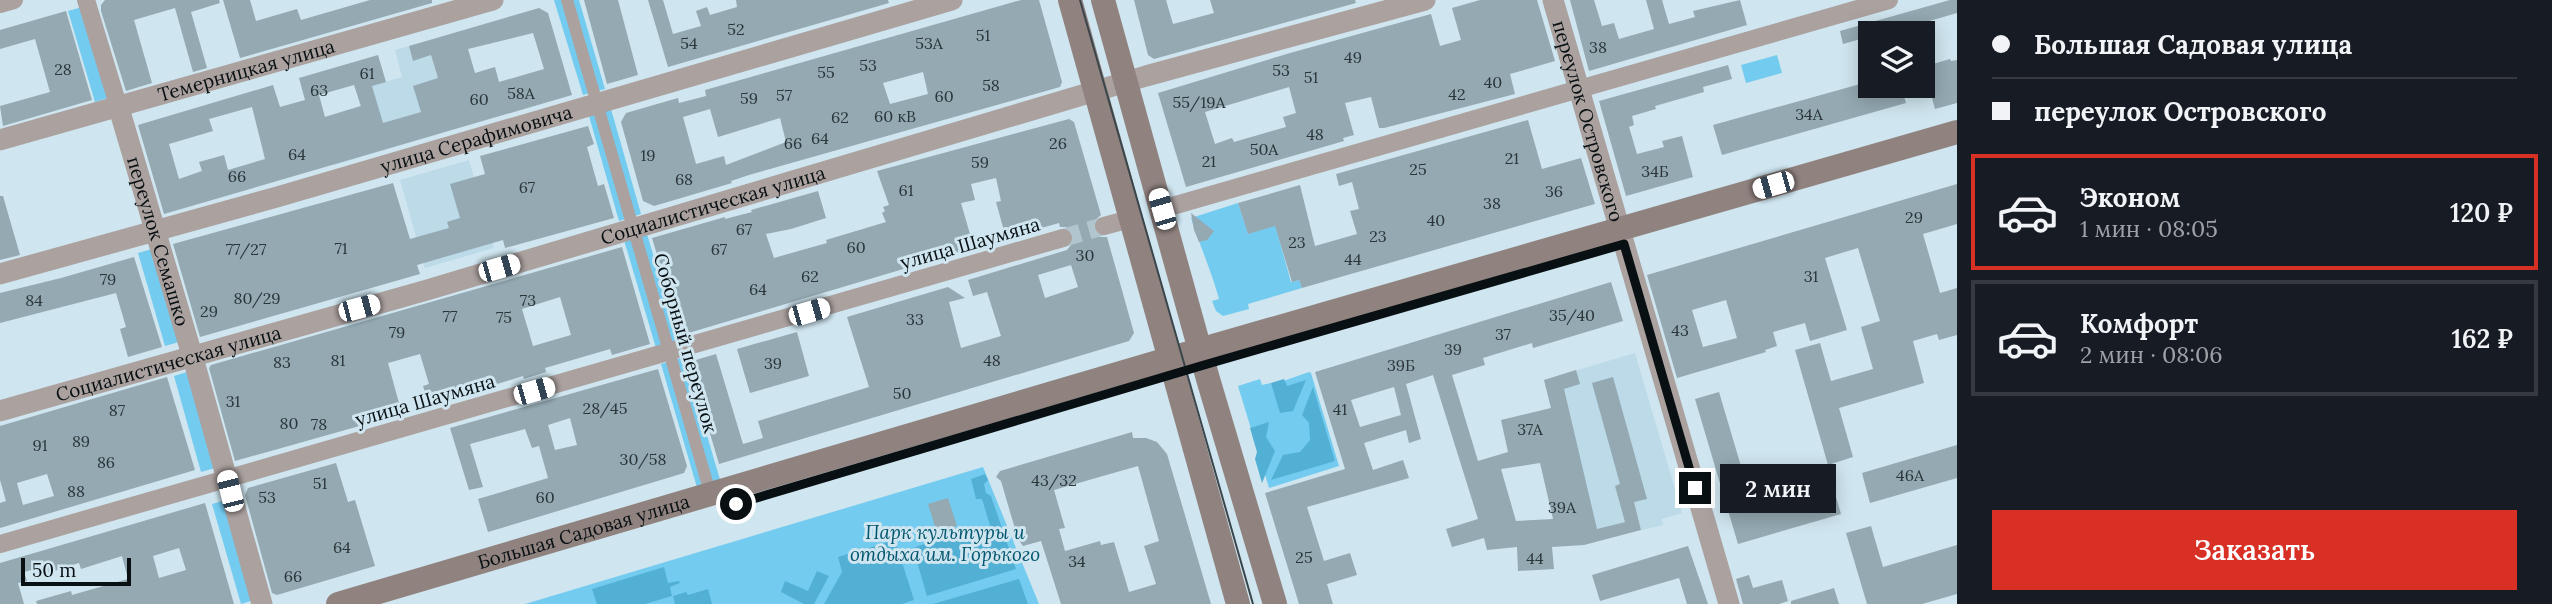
<!DOCTYPE html>
<html lang="ru">
<head>
<meta charset="utf-8">
<style>
	:root { --surface:#171b24; --page:#20242c; --text:#f1f3f6; --muted:#9ea1a6; --line:#363941; --accent:#d93025 }
	body { margin:0; font-family:Lora,serif; background:var(--page); color:var(--text); height:100vh; display:flex; flex-direction:column; font-size:26px; white-space:nowrap }
	* { box-sizing:border-box; margin:0 }
	p { font-size:23px; color:var(--muted) }
	.icon { flex:none; width:38px; height:38px; fill:none; stroke:currentColor; stroke-width:2; stroke-linecap:round; stroke-linejoin:round }
	.map { position:relative; flex:1; overflow:hidden }
	.sheet { display:flex; flex-direction:column; background:var(--surface); width:595px }
	.sheet>* { flex:none }
	.top-card { display:grid; align-content:center; height:154px; padding:0 35px; background:var(--surface) }
	.fabs { position:absolute; left:1858px; top:21px; display:grid; gap:14px }
	.fabs a { display:grid; place-items:center; width:77px; height:77px; border-radius:0px; background:var(--surface); box-shadow:0 4px 18px #0003; font-size:35px }
	.scale { position:absolute; left:21px; bottom:18px; width:110px; box-sizing:border-box; padding-left:7px; border:4px solid #081013; border-top:0; font-size:19px; line-height:24px; white-space:nowrap; color:#081013; -webkit-text-stroke:5px #cfe5ef; paint-order:stroke }
	.end { position:absolute; width:32px; height:32px; margin:-16px; border:9px solid #081013; background:#fff; box-shadow:0 0 0 4px #fff }
	.from { border-radius:50% }
	.bubble { position:absolute; height:49px; border-radius:0px; background:var(--surface); box-shadow:0 4px 18px #0003; font-size:23px; font-weight:600; line-height:49px; text-align:center }
	.car { position:absolute; width:21px; height:42px; margin:-21px -10px; border-radius:9px; box-shadow:0 0 5px 2px #0007; background:linear-gradient(#fff 24%,#345 0 40%,#fff 0 76%,#345 0 86%,#fff 0) }
	.top-card b { display:flex; align-items:center; gap:24px; height:66px; font-size:26px }
	.top-card b+b { border-top:2px solid var(--line) }
	.top-card i { width:18px; height:18px; background:var(--text) }
	ul { padding:0; list-style:none }
	li { display:flex; align-items:center; gap:21px; height:116px; margin:0 14px 10px; padding:0 21px; border:4px solid var(--line); border-radius:0px }
	li div { flex:1 }
	li b { display:block; font-size:26px }
	li em { font-style:normal; font-weight:600 }
	li.active { border-color:var(--accent) }
	li>.icon { width:63px; height:63px; stroke-width:1.5 }
	.button { display:flex; gap:14px; margin-top:auto; padding:14px 35px }
	.button a { flex:1; height:80px; border-radius:0px; background:var(--accent); color:#fff; font-size:28px; font-weight:600; line-height:80px; text-align:center }
	main { display:flex; flex:1; min-height:0 }
	.map>svg:first-child { display:block }
	.built { fill:#bcdae8 }
	.green { fill:#74cbf0 }
	.forest { fill:#52b0d5 }
	.building { fill:#94a9b2; fill-rule:evenodd }
	.lines { fill:none; stroke-linecap:round; stroke-linejoin:round }
	.minor-tunnel { stroke:#b1c5ce; stroke-width:18; stroke-dasharray:18 9; stroke-linecap:butt }
	.pedestrian { stroke:#aba19f; stroke-width:12 }
	.minor { stroke:#aba19f; stroke-width:18 }
	.tertiary { stroke:#aba19f; stroke-width:21 }
	.secondary { stroke:#90827f; stroke-width:24 }
	.tram { stroke:#3a464b; stroke-width:2 }
	.route { stroke:#081013; stroke-width:9 }
	.labels { text-anchor:middle; stroke-width:6; stroke-linejoin:round; paint-order:stroke }
	.number-label { font-size:16px; fill:#2b363b }
	.street-label { font-size:19px; fill:#081013; stroke:#cfe5ef }
	.park-label { font-size:19px; font-style:italic; fill:#02556e; stroke:#cfe5ef }
</style>
</head>
<body>
<main>
<div class="map">
<svg width="1957" height="604" viewBox="0 0 1957 604">
	<rect width="100%" height="100%" fill="#cfe5ef"/>
	<path class="built" d="M409 46 413 61 431 55 440 83 431 86 445 132 334 165 320 118 360 106 356 90 402 77 395 50Z
		M469 160 494 248 425 268 400 180Z
		M1635 353 1682 513 1662 519 1663 525 1641 530 1638 518 1609 526 1584 545 1544 380Z"/>
	<path class="green" d="M554 0H579L605 89 583 95Z
		M82 7 108 98 95 102 68 11Z
		M1777 55 1782 73 1746 83 1741 65Z
		M611 109 641 214 619 221 589 116Z
		M1238 203 1248 233 1268 228 1269 203 1291 282 1299 280 1302 288 1248 304 1249 309 1223 316 1216 311 1212 301 1219 299C1211 270 1200 246 1191 218Z
		M647 234 679 340 656 348 624 240Z
		M152 249 179 342 165 346 138 253Z
		M684 357 721 483 698 491 661 364Z
		M187 372 215 468 201 472 174 376Z
		M1309 372 1311 373 1339 466 1269 488 1238 386 1260 379 1262 385 1271 383 1272 385Z
		M983 467 1039 604H525Z
		M226 500 254 600 241 604 212 504Z"/>
	<path class="forest" d="M1284 379 1287 386 1306 380 1293 411 1280 413 1271 383Z
		M1313 387 1335 461 1271 480 1283 455 1300 452 1310 440 1309 423 1302 415Z
		M1269 422 1266 437 1275 451 1262 483 1255 459 1257 452 1250 428Z
		M985 474 988 480 984 484 986 493 991 496 1016 569 927 596 913 548 938 539 937 534 959 527 964 537 991 529 982 499H976L971 479Z
		M895 540 914 600 902 604H824L842 572 838 557Z
		M664 567 668 583 679 581 680 583 670 587 672 596 645 604H597L592 589Z
		M817 571 829 576 814 604H804L781 592 785 581 808 591Z
		M1019 579 1028 604H933Z
		M708 589 712 604H675L673 596 686 592 688 595Z"/>
	<path class="building" d="M105 0H219L220 3 191 12 207 68 193 72 175 8 134 20 152 83 126 91 101 11V5Z
		M223 0H250L256 21 297 9 301 20 370 0H432V3L240 58Z
		M584 0H618L638 75 607 84Z
		M648 0H663L673 34 701 26 696 11 707 7 710 15 737 7 736 0H888L889 3 668 67Z
		M1021 0H1039L1062 82 1060 87 749 175 731 181 732 183 654 206 643 201 621 122 626 113 678 98 679 103 706 96 705 90ZM923 72 928 94 890 104 883 83ZM710 109 718 137 780 118 786 142 726 165 724 156 696 164 683 117Z
		M1134 0H1166L1173 24 1214 13 1210 0H1355L1356 3 1154 59 1148 55Z
		M1480 0H1537L1555 61 1510 74 1515 94 1384 128H1379L1371 97 1345 103 1354 135 1343 138 1344 141 1186 187 1158 93 1290 53 1431 14 1440 46 1461 40 1452 8ZM1289 87 1296 113 1283 117 1286 127 1234 142 1232 138 1215 144 1205 112Z
		M1570 0H1594L1602 26 1614 23 1619 39 1654 29 1646 0H1662L1669 24 1695 17 1693 11 1740 0 1747 25 1589 71Z
		M1950 0H1957V13L1926 22 1929 33H1871V62H1867L1861 39 1843 44 1840 31Z
		M539 8 548 13 572 95 164 214 138 125 273 85 280 107 305 100 299 78 378 55 386 82 372 86 383 123 421 112 413 86 438 78 431 55 413 61 409 46ZM533 33 544 69 499 82 495 67 475 73 468 49ZM354 85 361 106 325 117 319 95ZM252 107 265 159 228 170 224 155 199 162 202 171 179 179 169 144 213 131 209 119Z
		M66 11 92 100 3 126 0 106 50 92 35 39 0 49V30Z
		M1950 59 1951 61 1957 60V103L1935 109 1928 84 1923 85V67Z
		M1728 65 1732 79 1703 87 1704 92 1655 106 1656 109 1632 116 1634 125 1629 127 1637 154 1664 147 1662 141 1682 136 1693 177 1626 196 1599 101Z
		M1871 81V86H1901L1906 103 1722 155 1713 125Z
		M1069 119 1074 122 1101 215 1093 222V230L1100 237H1107L1134 333 1129 341 719 464 689 362 716 354 743 444 763 438 758 421 869 387 847 317 948 287 965 298 949 302 961 348 1001 336 987 292 973 296 968 280 1067 250 1074 241V234L1066 227H1060L1059 223 1006 238 996 202 1001 201 996 178 971 184 975 200 961 203 974 248 685 334 680 331 652 238 725 217V219L752 212 751 210 818 191 826 218 791 229 766 234 774 258 802 250 827 243 826 240 886 222 882 213 885 211 883 207 889 205 877 171ZM1071 265 1078 287 1045 298 1038 275Z
		M1528 120 1542 169 1581 158 1595 204 1302 288 1299 280 1292 282 1275 226 1248 234 1238 203 1300 185 1315 246 1357 234 1350 211 1359 209 1352 182 1339 186 1336 174Z
		M588 126 594 144 587 147 598 186 604 184 614 218 505 248 503 240 417 265 420 274 200 337 173 244 393 183 410 239 449 228 447 222 460 218 450 184 485 174 480 156Z
		M1957 184V224L1923 234 1940 293 1957 288V335L1939 340 1937 334 1913 341 1924 383 1839 408 1853 457 1828 465 1795 350 1820 343 1831 381 1873 369 1861 327 1880 321 1858 248 1825 258 1847 330 1810 341 1805 323 1773 332 1777 346 1765 350 1766 352 1677 378 1647 275ZM1726 300 1737 338 1703 347 1692 310Z
		M0 196H3L20 255 0 260Z
		M1191 213 1214 231 1207 240 1199 242 1194 230Z
		M622 247 650 344 612 355 610 349 545 368 546 372 524 379 523 376 429 405 423 386 429 384 420 354 388 363 402 414 235 461 209 368 211 365ZM560 297 571 335 533 346 522 309Z
		M134 257 162 347 128 357 120 329 126 327 116 293 0 323V293L61 278Z
		M1611 282 1623 321 1533 348 1532 343 1483 358 1485 365 1452 375 1478 461 1508 452 1501 420 1551 408 1544 380 1576 370 1580 384 1564 389 1597 529 1625 522 1615 486 1620 484 1592 383 1613 377 1647 499 1634 502 1641 530 1584 545 1552 547 1554 569 1518 571 1517 547 1487 550 1484 538 1452 547 1446 529 1478 519 1433 375 1406 384 1421 439 1409 443 1406 430 1364 443 1373 470 1403 460 1409 478 1307 507 1324 561 1350 553 1357 575 1327 584 1333 604H1299L1265 493 1345 469 1315 372ZM1394 387 1401 415 1360 427 1351 400ZM1540 463 1553 519 1516 521 1501 469Z
		M797 332 809 376 750 393 737 349Z
		M658 369 687 466 684 473 488 532 478 499 548 478 539 446 532 448 525 429 470 444 483 487 469 490 450 428ZM570 418 577 445 555 450 548 425Z
		M167 377 195 470 0 528V503L6 501 0 480V426ZM47 474 54 496 23 505 17 483Z
		M1719 392 1754 510 1833 487 1841 514 1738 544 1695 399Z
		M1132 432 1133 438H1146L1157 442 1167 454 1211 604H1061L1041 541 1023 546 1018 539 1001 481 996 477 1000 471ZM1138 466 1159 541 1144 546 1156 584 1129 592 1114 542 1101 545 1100 541 1065 551 1059 529 1065 528 1054 490Z
		M1957 445V478L1870 503 1862 473Z
		M336 463 348 502 355 500 375 566 277 595 272 593 245 495 248 488Z
		M948 498 957 526 937 533 928 504Z
		M205 503 234 604H37L36 601 71 591 72 595 128 579 122 556 81 569 79 563 48 573 46 566 24 572 27 581 18 583 24 604H0V563ZM179 548 186 570 159 578 153 556Z
		M1871 526 1883 567 1957 545V594L1922 604H1867L1846 533Z
		M1688 546 1708 604H1687L1679 578 1600 601 1592 575Z
		M1749 575 1753 588 1782 580 1788 601 1779 604H1743L1736 579Z
		M1834 588 1839 604H1791V601Z"/>
	<g class="lines">
		<path class="minor-tunnel" d="M1063 238 1104 226"/>
		<path class="pedestrian" d="M567 0 711 496"/>
		<path class="minor" d="M86 0 118 105
			M0 4 14 0
			M1162 209 1889 0
			M1104 226 1130 219
			M0 544 1063 238"/>
		<g class="tertiary">
			<path id="s1" d="M1553 0 1729 604"/>
			<path id="s2" d="M118 105 195 365 262 604"/>
			<path id="s3" d="M0 140 493 0"/>
			<path id="s4" d="M0 274 277 197 952 0"/>
			<path id="s5" d="M0 411 427 290 1146 76 1425 0"/>
		</g>
		<g class="secondary">
			<path d="M1070 0 1238 604"/>
			<path d="M1103 0 1208 379 1275 604"/>
			<path id="s6" d="M338 604 1168 359 1957 132"/>
		</g>
		<path class="tram" d="M1080 0 1253 604"/>
	</g>
	<g class="lines">
		<path class="route" d="M736 504 1204 365 1624 244 1695 488"/>
	</g>
	<g class="labels">
		<g class="number-label">
			<text x="736" y="35">52</text>
			<text x="983" y="41">51</text>
			<text x="689" y="49">54</text>
			<text x="929" y="49">53А</text>
			<text x="1598" y="53">38</text>
			<text x="1353" y="63">49</text>
			<text x="868" y="71">53</text>
			<text x="63" y="75">28</text>
			<text x="1281" y="76">53</text>
			<text x="826" y="78">55</text>
			<text x="367" y="79">61</text>
			<text x="1311" y="83">51</text>
			<text x="1493" y="88">40</text>
			<text x="991" y="91">58</text>
			<text x="319" y="96">63</text>
			<text x="521" y="99">58А</text>
			<text x="1457" y="100">42</text>
			<text x="784" y="101">57</text>
			<text x="944" y="102">60</text>
			<text x="749" y="104">59</text>
			<text x="479" y="105">60</text>
			<text x="1199" y="108">55/19А</text>
			<text x="1809" y="120">34А</text>
			<text x="895" y="122">60 кВ</text>
			<text x="840" y="123">62</text>
			<text x="1315" y="140">48</text>
			<text x="820" y="144">64</text>
			<text x="793" y="149">66</text>
			<text x="1058" y="149">26</text>
			<text x="1264" y="155">50А</text>
			<text x="297" y="160">64</text>
			<text x="648" y="161">19</text>
			<text x="1512" y="164">21</text>
			<text x="1209" y="167">21</text>
			<text x="980" y="168">59</text>
			<text x="1418" y="175">25</text>
			<text x="1655" y="177">34Б</text>
			<text x="237" y="182">66</text>
			<text x="684" y="185">68</text>
			<text x="527" y="193">67</text>
			<text x="906" y="196">61</text>
			<text x="1554" y="197">36</text>
			<text x="1492" y="209">38</text>
			<text x="1914" y="223">29</text>
			<text x="1436" y="226">40</text>
			<text x="744" y="235">67</text>
			<text x="1378" y="242">23</text>
			<text x="1297" y="248">23</text>
			<text x="856" y="253">60</text>
			<text x="341" y="254">71</text>
			<text x="246" y="255">77/27</text>
			<text x="719" y="255">67</text>
			<text x="1085" y="261">30</text>
			<text x="1353" y="265">44</text>
			<text x="810" y="282">62</text>
			<text x="1811" y="282">31</text>
			<text x="108" y="285">79</text>
			<text x="758" y="295">64</text>
			<text x="257" y="304">80/29</text>
			<text x="34" y="306">84</text>
			<text x="528" y="306">73</text>
			<text x="209" y="317">29</text>
			<text x="1572" y="321">35/40</text>
			<text x="450" y="322">77</text>
			<text x="504" y="323">75</text>
			<text x="915" y="325">33</text>
			<text x="1680" y="336">43</text>
			<text x="397" y="338">79</text>
			<text x="1503" y="340">37</text>
			<text x="1453" y="355">39</text>
			<text x="338" y="366">81</text>
			<text x="992" y="366">48</text>
			<text x="282" y="368">83</text>
			<text x="773" y="369">39</text>
			<text x="1401" y="371">39Б</text>
			<text x="902" y="399">50</text>
			<text x="233" y="407">31</text>
			<text x="605" y="414">28/45</text>
			<text x="1340" y="415">41</text>
			<text x="117" y="416">87</text>
			<text x="289" y="429">80</text>
			<text x="319" y="430">78</text>
			<text x="1530" y="435">37А</text>
			<text x="81" y="447">89</text>
			<text x="40" y="451">91</text>
			<text x="643" y="465">30/58</text>
			<text x="106" y="468">86</text>
			<text x="1910" y="481">46А</text>
			<text x="1054" y="486">43/32</text>
			<text x="320" y="489">51</text>
			<text x="76" y="497">88</text>
			<text x="267" y="503">53</text>
			<text x="545" y="503">60</text>
			<text x="1562" y="513">39А</text>
			<text x="342" y="553">64</text>
			<text x="1304" y="563">25</text>
			<text x="1535" y="564">44</text>
			<text x="1077" y="567">34</text>
			<text x="293" y="582">66</text>
		</g>
		<g class="street-label">
			<text dy="7" stroke="none"><textPath href="#s3" startOffset="256">Темерницкая улица</textPath></text>
			<text dy="7" stroke="none"><textPath href="#s1" startOffset="126">переулок Островского</textPath></text>
			<text dy="7" stroke="none"><textPath href="#s4" startOffset="495">улица Серафимовича</textPath></text>
			<text dy="7" stroke="none"><textPath href="#s5" startOffset="742">Социалистическая улица</textPath></text>
			<text dy="7" stroke="none"><textPath href="#s2" startOffset="142">переулок Семашко</textPath></text>
			<text transform="translate(970 243) rotate(-16)" y="7">улица Шаумяна</text>
			<text transform="translate(686 343) rotate(74)" y="7">Соборный переулок</text>
			<text dy="7" stroke="none"><textPath href="#s5" startOffset="175">Социалистическая улица</textPath></text>
			<text transform="translate(425 400) rotate(-16)" y="7">улица Шаумяна</text>
			<text dy="7" stroke="none"><textPath href="#s6" startOffset="256">Большая Садовая улица</textPath></text>
		</g>
		<g class="park-label">
			<text x="945" y="539">Парк культуры и<tspan x="945" dy="22">отдыха им. Горького</tspan></text>
		</g>
	</g>
</svg>
<div class="fabs">
<a><svg class="icon" aria-label="layers" viewBox="0 0 24 24"><path d="M12 4l9 5-9 5-9-5zM3 14l9 5 9-5"/></svg></a>
</div>
<div class="scale">50 m</div>
<i class="end from" style="left:736px;top:504px"></i>
<i class="end" style="left:1695px;top:488px"></i>
<div class="bubble" style="left:1720px;top:464px;width:116px">2 мин</div>
<i class="car" style="left:1773px;top:185px;rotate:254deg"></i>
<i class="car" style="left:1162px;top:209px;rotate:344deg"></i>
<i class="car" style="left:499px;top:268px;rotate:74deg"></i>
<i class="car" style="left:359px;top:308px;rotate:75deg"></i>
<i class="car" style="left:809px;top:312px;rotate:74deg"></i>
<i class="car" style="left:534px;top:391px;rotate:74deg"></i>
<i class="car" style="left:230px;top:491px;rotate:346deg"></i>
</div>
<section class="sheet">
<div class="top-card">
<b><i class="from"></i>Большая Садовая улица</b>
<b><i></i>переулок Островского</b>
</div>
<ul>
<li class="active"><svg class="icon" aria-label="car" viewBox="0 0 24 24"><path d="M5 17H2v-5l4-1 3-4h7l3 4 3 1v5h-3M9 17h6M6 11h13"/><circle cx="7" cy="17" r="2"/><circle cx="17" cy="17" r="2"/></svg><div><b>Эконом</b><p>1 мин · 08:05</p></div><em>120 ₽</em></li>
<li><svg class="icon" aria-label="car" viewBox="0 0 24 24"><path d="M5 17H2v-5l4-1 3-4h7l3 4 3 1v5h-3M9 17h6M6 11h13"/><circle cx="7" cy="17" r="2"/><circle cx="17" cy="17" r="2"/></svg><div><b>Комфорт</b><p>2 мин · 08:06</p></div><em>162 ₽</em></li>
</ul>
<div class="button"><a>Заказать</a></div>
</section>
</main>
</body>
</html>
